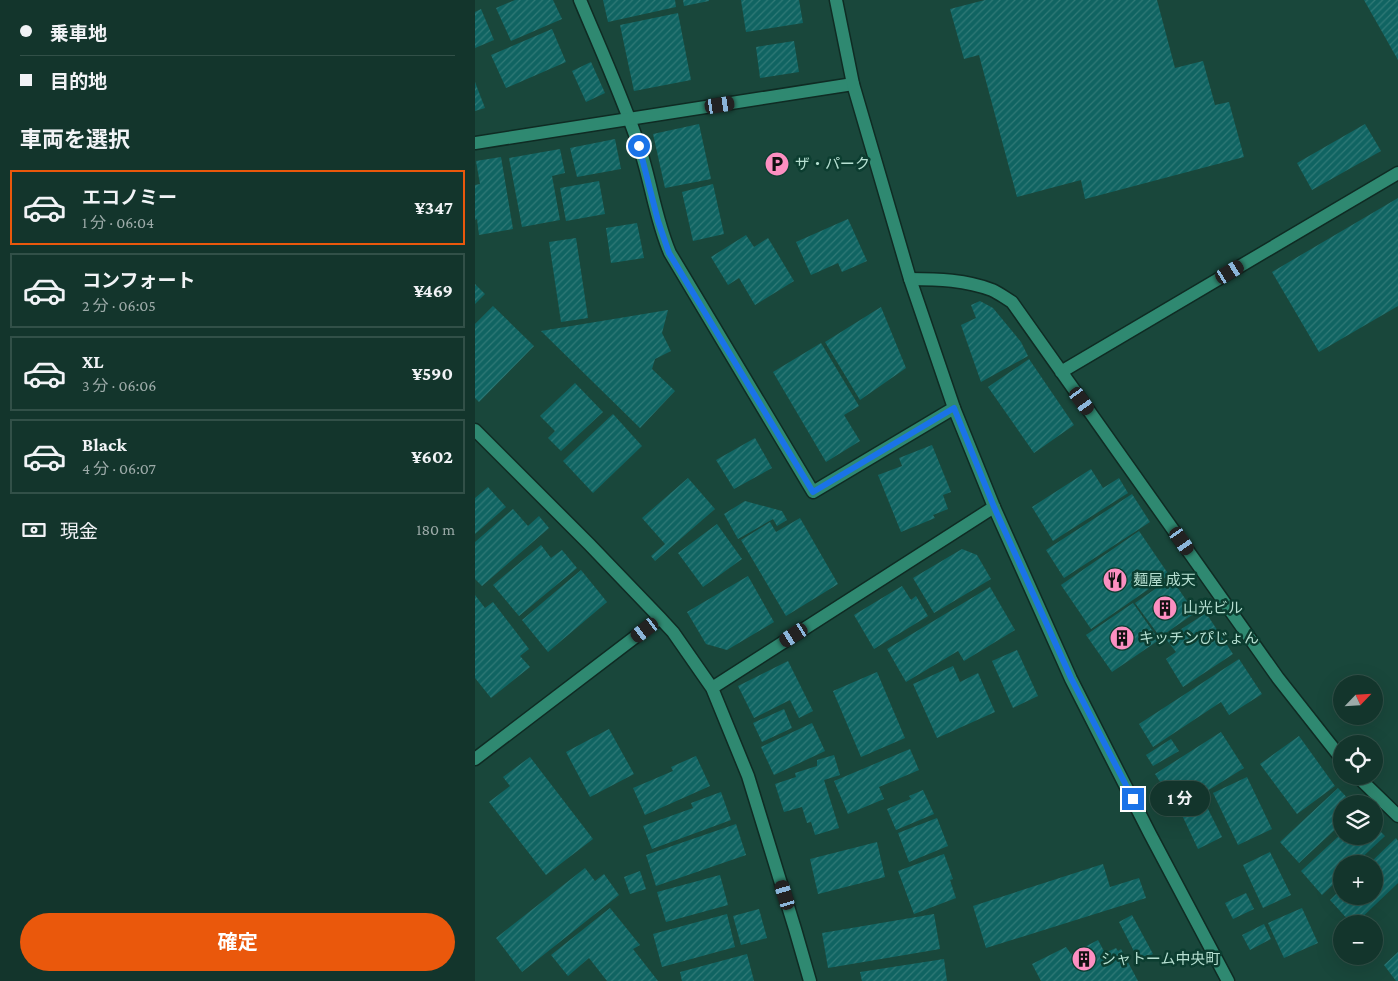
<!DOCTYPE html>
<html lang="ja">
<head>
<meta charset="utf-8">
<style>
	:root { --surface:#13352c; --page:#204038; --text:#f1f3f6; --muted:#9daba9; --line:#325048; --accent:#ea580c }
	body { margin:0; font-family:"Crimson Pro","Noto Sans JP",serif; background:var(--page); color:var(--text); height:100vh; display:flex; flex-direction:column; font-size:19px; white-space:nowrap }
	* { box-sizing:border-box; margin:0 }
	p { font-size:16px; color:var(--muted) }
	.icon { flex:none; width:28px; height:28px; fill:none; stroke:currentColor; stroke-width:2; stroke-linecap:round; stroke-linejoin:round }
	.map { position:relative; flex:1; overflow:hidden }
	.side { display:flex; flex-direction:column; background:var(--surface); width:475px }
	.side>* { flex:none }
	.top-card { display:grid; align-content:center; height:110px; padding:0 20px; background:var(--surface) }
	.needle { width:32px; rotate:65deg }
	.controls { position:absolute; left:858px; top:675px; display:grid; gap:10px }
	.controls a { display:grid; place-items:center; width:50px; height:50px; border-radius:50%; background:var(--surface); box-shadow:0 5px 20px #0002,0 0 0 1px var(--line); font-size:25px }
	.end { position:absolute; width:22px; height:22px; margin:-11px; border:6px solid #1a73e8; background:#fff; box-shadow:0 0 0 2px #fff }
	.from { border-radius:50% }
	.bubble { position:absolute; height:35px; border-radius:18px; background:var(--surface); box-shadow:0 5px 20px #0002,0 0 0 1px var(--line); font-size:16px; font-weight:700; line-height:35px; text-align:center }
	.car { position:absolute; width:15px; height:30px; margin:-15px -8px; border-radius:6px; box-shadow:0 0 4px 1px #0007; background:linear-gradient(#222 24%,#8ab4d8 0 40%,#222 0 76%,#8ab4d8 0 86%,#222 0) }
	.top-card b { display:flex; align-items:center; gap:18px; height:48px; font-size:19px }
	.top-card b+b { border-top:1px solid var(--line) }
	.top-card i { width:12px; height:12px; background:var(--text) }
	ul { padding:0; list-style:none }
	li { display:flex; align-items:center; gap:15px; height:75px; margin:0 10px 8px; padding:0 10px; border:2px solid var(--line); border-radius:0px }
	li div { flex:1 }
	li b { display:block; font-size:19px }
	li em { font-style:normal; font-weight:700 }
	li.active { border-color:var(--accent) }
	li>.icon { width:45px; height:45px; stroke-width:1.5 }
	h2 { padding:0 20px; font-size:22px; line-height:60px }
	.pay { display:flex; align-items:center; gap:12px; height:55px; padding:0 20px; font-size:19px }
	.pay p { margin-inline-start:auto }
	.action { display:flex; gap:10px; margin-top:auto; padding:10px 20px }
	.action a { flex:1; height:58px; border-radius:30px; background:var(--accent); color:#fff; font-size:20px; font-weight:700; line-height:58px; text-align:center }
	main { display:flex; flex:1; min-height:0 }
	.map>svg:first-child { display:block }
	.building { fill:url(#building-hatch) }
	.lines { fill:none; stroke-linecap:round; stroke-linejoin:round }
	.service-casing { stroke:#0f2b23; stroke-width:15 }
	.minor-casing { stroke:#0f2b23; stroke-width:15 }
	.tertiary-casing { stroke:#0f2b23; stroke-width:15 }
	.service { stroke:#2f8971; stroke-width:12 }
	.minor { stroke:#2f8971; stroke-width:12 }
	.tertiary { stroke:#2f8971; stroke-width:12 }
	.route { stroke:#1a73e8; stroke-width:6 }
	.labels { text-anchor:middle; stroke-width:5; stroke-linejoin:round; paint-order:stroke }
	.poi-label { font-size:15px; fill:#b6dfd1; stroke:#0c3d30; text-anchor:start }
</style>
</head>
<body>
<main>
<section class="side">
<div class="top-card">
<b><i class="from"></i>乗車地</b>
<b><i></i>目的地</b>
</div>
<h2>車両を選択</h2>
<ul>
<li class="active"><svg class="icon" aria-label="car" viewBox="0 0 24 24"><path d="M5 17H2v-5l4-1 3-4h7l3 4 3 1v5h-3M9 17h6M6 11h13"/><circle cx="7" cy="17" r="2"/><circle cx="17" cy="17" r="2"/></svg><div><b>エコノミー</b><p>1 分 · 06:04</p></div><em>¥347</em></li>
<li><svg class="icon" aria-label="car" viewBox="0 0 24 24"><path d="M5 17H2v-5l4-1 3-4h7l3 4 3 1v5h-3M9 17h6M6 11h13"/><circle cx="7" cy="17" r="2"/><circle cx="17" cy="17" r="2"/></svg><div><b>コンフォート</b><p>2 分 · 06:05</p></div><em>¥469</em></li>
<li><svg class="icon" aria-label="car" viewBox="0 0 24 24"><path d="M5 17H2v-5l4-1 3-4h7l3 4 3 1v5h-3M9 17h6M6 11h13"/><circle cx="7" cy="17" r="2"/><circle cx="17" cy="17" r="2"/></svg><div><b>XL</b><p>3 分 · 06:06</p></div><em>¥590</em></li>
<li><svg class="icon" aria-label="car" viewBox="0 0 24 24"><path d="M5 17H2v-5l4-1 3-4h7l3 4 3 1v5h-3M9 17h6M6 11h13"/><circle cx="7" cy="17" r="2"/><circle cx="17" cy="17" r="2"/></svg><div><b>Black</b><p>4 分 · 06:07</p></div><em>¥602</em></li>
</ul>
<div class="pay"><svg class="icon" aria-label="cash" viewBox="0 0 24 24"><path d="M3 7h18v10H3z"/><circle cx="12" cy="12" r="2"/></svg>現金<p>180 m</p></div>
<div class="action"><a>確定</a></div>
</section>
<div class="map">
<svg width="923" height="981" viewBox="0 0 923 981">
	<defs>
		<pattern id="building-hatch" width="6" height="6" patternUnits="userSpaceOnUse" patternTransform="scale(1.25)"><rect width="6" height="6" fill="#106462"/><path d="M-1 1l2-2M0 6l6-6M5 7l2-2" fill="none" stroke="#317a77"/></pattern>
	</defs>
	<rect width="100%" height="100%" fill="#19473b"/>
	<path class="building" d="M40 0H78L87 19 36 41 21 8Z
		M128 0H200L201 7 133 22Z
		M208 0H234V1L209 6Z
		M266 0H324L328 23 271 32Z
		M510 0H682L700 68 728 61 740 105 754 102 769 157 610 199 606 180 542 197 504 55 489 59 475 9Z
		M889 0H923V60Z
		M6 9 19 40 0 48V12Z
		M203 13 216 80 159 91 145 25Z
		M77 29 91 62 31 88 16 55Z
		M319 41 324 72 285 78 281 47Z
		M116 62 130 93 111 102 97 71Z
		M0 82 10 108 0 111Z
		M224 124 236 179 190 188 178 134Z
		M890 124 906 151 837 190 822 163Z
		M140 139 146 169 102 177 95 148Z
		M85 149 90 173 77 176 85 220 47 227 34 158Z
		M26 157 38 229 4 235 2 219 0 220V185L5 184 1 161Z
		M124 181 130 214 91 221 85 188Z
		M238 184 249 234 218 241 207 192Z
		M923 198V306L844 352 797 272Z
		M373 219 392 261 367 272 363 263 336 275 321 242Z
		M162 223 169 258 136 263 131 228Z
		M271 235 279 247 293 238 319 281 280 305 264 278 253 285 236 257Z
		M101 238 113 318 86 322 74 242Z
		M0 284 10 294 0 304Z
		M505 301 518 308 546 342 553 356 506 382 486 325 501 318 496 305Z
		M18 306 59 346 4 402 0 398V324Z
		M406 307 431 368 385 400 350 342Z
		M193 310 187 333 196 351 180 359 177 369 200 391 165 428 66 331Z
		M346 343 384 406 369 415 385 441 351 462 298 372Z
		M554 359 599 425 559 453 513 387Z
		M100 383 128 412 86 451 73 438 80 431 65 416Z
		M138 414 167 446 118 493 88 461Z
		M280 438 297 468 259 489 241 460Z
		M457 445 476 492 468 495 473 509 458 515 460 518 426 532 403 475 427 466 424 458Z
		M616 469 628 488 644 478 653 493 578 541 557 507Z
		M213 478 240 509 180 561 176 556 190 544 167 518Z
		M13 487 31 507 0 534V498Z
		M657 494 675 522 589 578 571 550Z
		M270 501 307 511 312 520 302 526 298 519 263 539 249 514Z
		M38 509 53 526 64 516 74 528 7 586 0 579V542Z
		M325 518 363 584 311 616 266 540 295 522 301 532Z
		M242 524 267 559 228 587 203 553Z
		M664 531 694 575 616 629 586 585Z
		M66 545 76 558 87 550 102 568 44 616 18 585Z
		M487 549 502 555 516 579 459 613 438 578Z
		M106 570 132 602 73 652 47 620Z
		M273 576 299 622 252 650 231 644 212 612Z
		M696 578 720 613 685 637 660 603Z
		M427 586 436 600 441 596 453 616 399 649 379 615Z
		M515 587 540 630 489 661 483 651 431 682 412 649Z
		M0 595 10 608 18 602 54 649 45 656 55 667 16 698 0 678Z
		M658 603 684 640 637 672 611 635Z
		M731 613 758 654 708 687 691 659 701 652 691 639Z
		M542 650 563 696 538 708 517 661Z
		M764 659 787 694 754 715 746 702 678 747 664 724Z
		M313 661 338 711 324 718 315 700 279 718 263 686Z
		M478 666 485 682 503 673 520 712 462 738 438 684Z
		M402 672 430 738 386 757 358 691Z
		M309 709 317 728 287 742 278 723Z
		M337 723 350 751 299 775 286 747Z
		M134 729 159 774 115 797 91 752Z
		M746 732 769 768 716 801 711 794 698 802 680 774Z
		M824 736 860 786 822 814 785 764Z
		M696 739 704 751 678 766 671 755Z
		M435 749 444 770 404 787 409 799 373 814 359 781Z
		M359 755 365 775 349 780 364 828 340 835 336 822 332 823 327 807 309 812 300 784 321 777 320 773 342 766V760Z
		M221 756 235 786 170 815 158 788 198 771 196 767Z
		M55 757 118 839 71 875 14 802 35 786 28 777Z
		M772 777 797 829 763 845 738 793Z
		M863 788 878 804H866V824L824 863 805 842Z
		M448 790 459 814 421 830 412 809 436 799 434 796Z
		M246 792 256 820 177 849 168 826 218 808 216 803Z
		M729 801 747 837 723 849 706 813Z
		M462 818 473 846 434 862 423 833Z
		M261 824 271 855 181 886 171 855Z
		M899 825 910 836 880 864H866V877L847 895 826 871 866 834V836H899Z
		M921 838 923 841V883L880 924H877L855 900 866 889V896H899V864H894Z
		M402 842 410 877 343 894 335 859Z
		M795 852 816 895 788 908 768 865Z
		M469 854 478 879 475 880 481 898 439 914 423 871Z
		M628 864 635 887 664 878 671 898 511 948 498 906Z
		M110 868 120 881 129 874 144 895 47 972 21 938Z
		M165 871 171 889 155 894 149 877Z
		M245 875 253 905 191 922 182 892Z
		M771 893 779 909 758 919 750 903Z
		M135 908 165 945 158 949 183 981H132L114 958 93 976 76 955Z
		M827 908 843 943 809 958 793 923Z
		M284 909 292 938 266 945 258 916Z
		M252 914 260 947 187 967 178 934Z
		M459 914 465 949 353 968 347 933Z
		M657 915 678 954 664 961 644 922Z
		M789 924 796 939 775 950 767 935Z
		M623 940 630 953 641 948 643 951 646 949 663 981H566L557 964 591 947 596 954Z
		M923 952V981H921L909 965Z
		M272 954 279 981H207L205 972Z
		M469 959 472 981H387L385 972Z"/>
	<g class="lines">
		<defs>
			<path id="service" d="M105 0C125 48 147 96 164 146 176 181 180 218 195 253L338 492 479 408"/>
			<path id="minor" d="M0 143 378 84
				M435 279C463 279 491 280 517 290 524 293 530 298 537 302L803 678 866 758
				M586 372 923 173
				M0 430 114 544 185 618 198 632 237 688 273 776 320 929 335 981
				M237 688 519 507
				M0 759 185 618
				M882 776 923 816"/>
			<path id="tertiary" d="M361 0 378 84 435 279 479 408 519 507 596 679 675 834 753 981"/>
		</defs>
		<use href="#service" class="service-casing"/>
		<use href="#minor" class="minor-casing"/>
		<use href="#tertiary" class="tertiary-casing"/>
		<use href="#service" class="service"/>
		<use href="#minor" class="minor"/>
		<use href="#tertiary" class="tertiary"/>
	</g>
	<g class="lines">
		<path class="route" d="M164 146 183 221 194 253 338 492 479 408 519 507 596 678 658 799"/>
	</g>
	<defs>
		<symbol id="parking-disc" viewBox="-11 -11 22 22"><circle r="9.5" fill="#fc8fc1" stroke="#0c3d30"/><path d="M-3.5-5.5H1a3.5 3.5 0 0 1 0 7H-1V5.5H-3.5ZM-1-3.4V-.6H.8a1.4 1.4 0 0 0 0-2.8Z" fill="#111"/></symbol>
		<symbol id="restaurant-disc" viewBox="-11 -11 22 22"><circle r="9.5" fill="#fc8fc1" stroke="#0c3d30"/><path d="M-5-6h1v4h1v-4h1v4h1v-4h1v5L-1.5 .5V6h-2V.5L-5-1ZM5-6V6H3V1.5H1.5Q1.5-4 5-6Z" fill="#111"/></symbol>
		<symbol id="building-disc" viewBox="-11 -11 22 22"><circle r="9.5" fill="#fc8fc1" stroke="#0c3d30"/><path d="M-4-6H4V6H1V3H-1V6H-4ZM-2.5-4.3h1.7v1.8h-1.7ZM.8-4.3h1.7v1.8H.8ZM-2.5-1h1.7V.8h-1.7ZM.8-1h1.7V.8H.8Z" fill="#111"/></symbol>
	</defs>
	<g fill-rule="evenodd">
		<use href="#parking-disc" x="288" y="150" width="28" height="28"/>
		<use href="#restaurant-disc" x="626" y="566" width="28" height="28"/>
		<use href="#building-disc" x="676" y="594" width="28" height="28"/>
		<use href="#building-disc" x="633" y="624" width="28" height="28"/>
		<use href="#building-disc" x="595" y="945" width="28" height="28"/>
	</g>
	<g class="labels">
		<g class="poi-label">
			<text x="320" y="169">ザ・パーク</text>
			<text x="658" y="585">麺屋 成天</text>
			<text x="708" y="613">山光ビル</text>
			<text x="664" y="643">キッチンぴじょん</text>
			<text x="626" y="964">シャトーム中央町</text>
		</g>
	</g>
</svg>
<div class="controls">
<a><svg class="needle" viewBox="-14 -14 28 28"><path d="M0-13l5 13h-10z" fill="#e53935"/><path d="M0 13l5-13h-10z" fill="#9daba9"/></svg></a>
<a><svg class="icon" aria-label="locate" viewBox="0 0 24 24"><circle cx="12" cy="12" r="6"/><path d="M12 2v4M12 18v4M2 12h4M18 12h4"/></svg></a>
<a><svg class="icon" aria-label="layers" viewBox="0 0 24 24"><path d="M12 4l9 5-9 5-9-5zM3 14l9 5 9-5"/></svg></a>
<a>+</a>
<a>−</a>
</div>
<i class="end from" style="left:164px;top:146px"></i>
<i class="end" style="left:658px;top:799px"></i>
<div class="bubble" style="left:675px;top:781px;width:60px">1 分</div>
<i class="car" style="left:245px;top:105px;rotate:81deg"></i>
<i class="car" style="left:755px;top:272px;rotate:59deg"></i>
<i class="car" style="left:607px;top:401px;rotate:144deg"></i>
<i class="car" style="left:707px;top:541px;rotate:145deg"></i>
<i class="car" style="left:170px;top:630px;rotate:233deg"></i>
<i class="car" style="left:319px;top:635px;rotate:237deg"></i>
<i class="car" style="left:310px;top:895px;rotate:343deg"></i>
</div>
</main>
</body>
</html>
